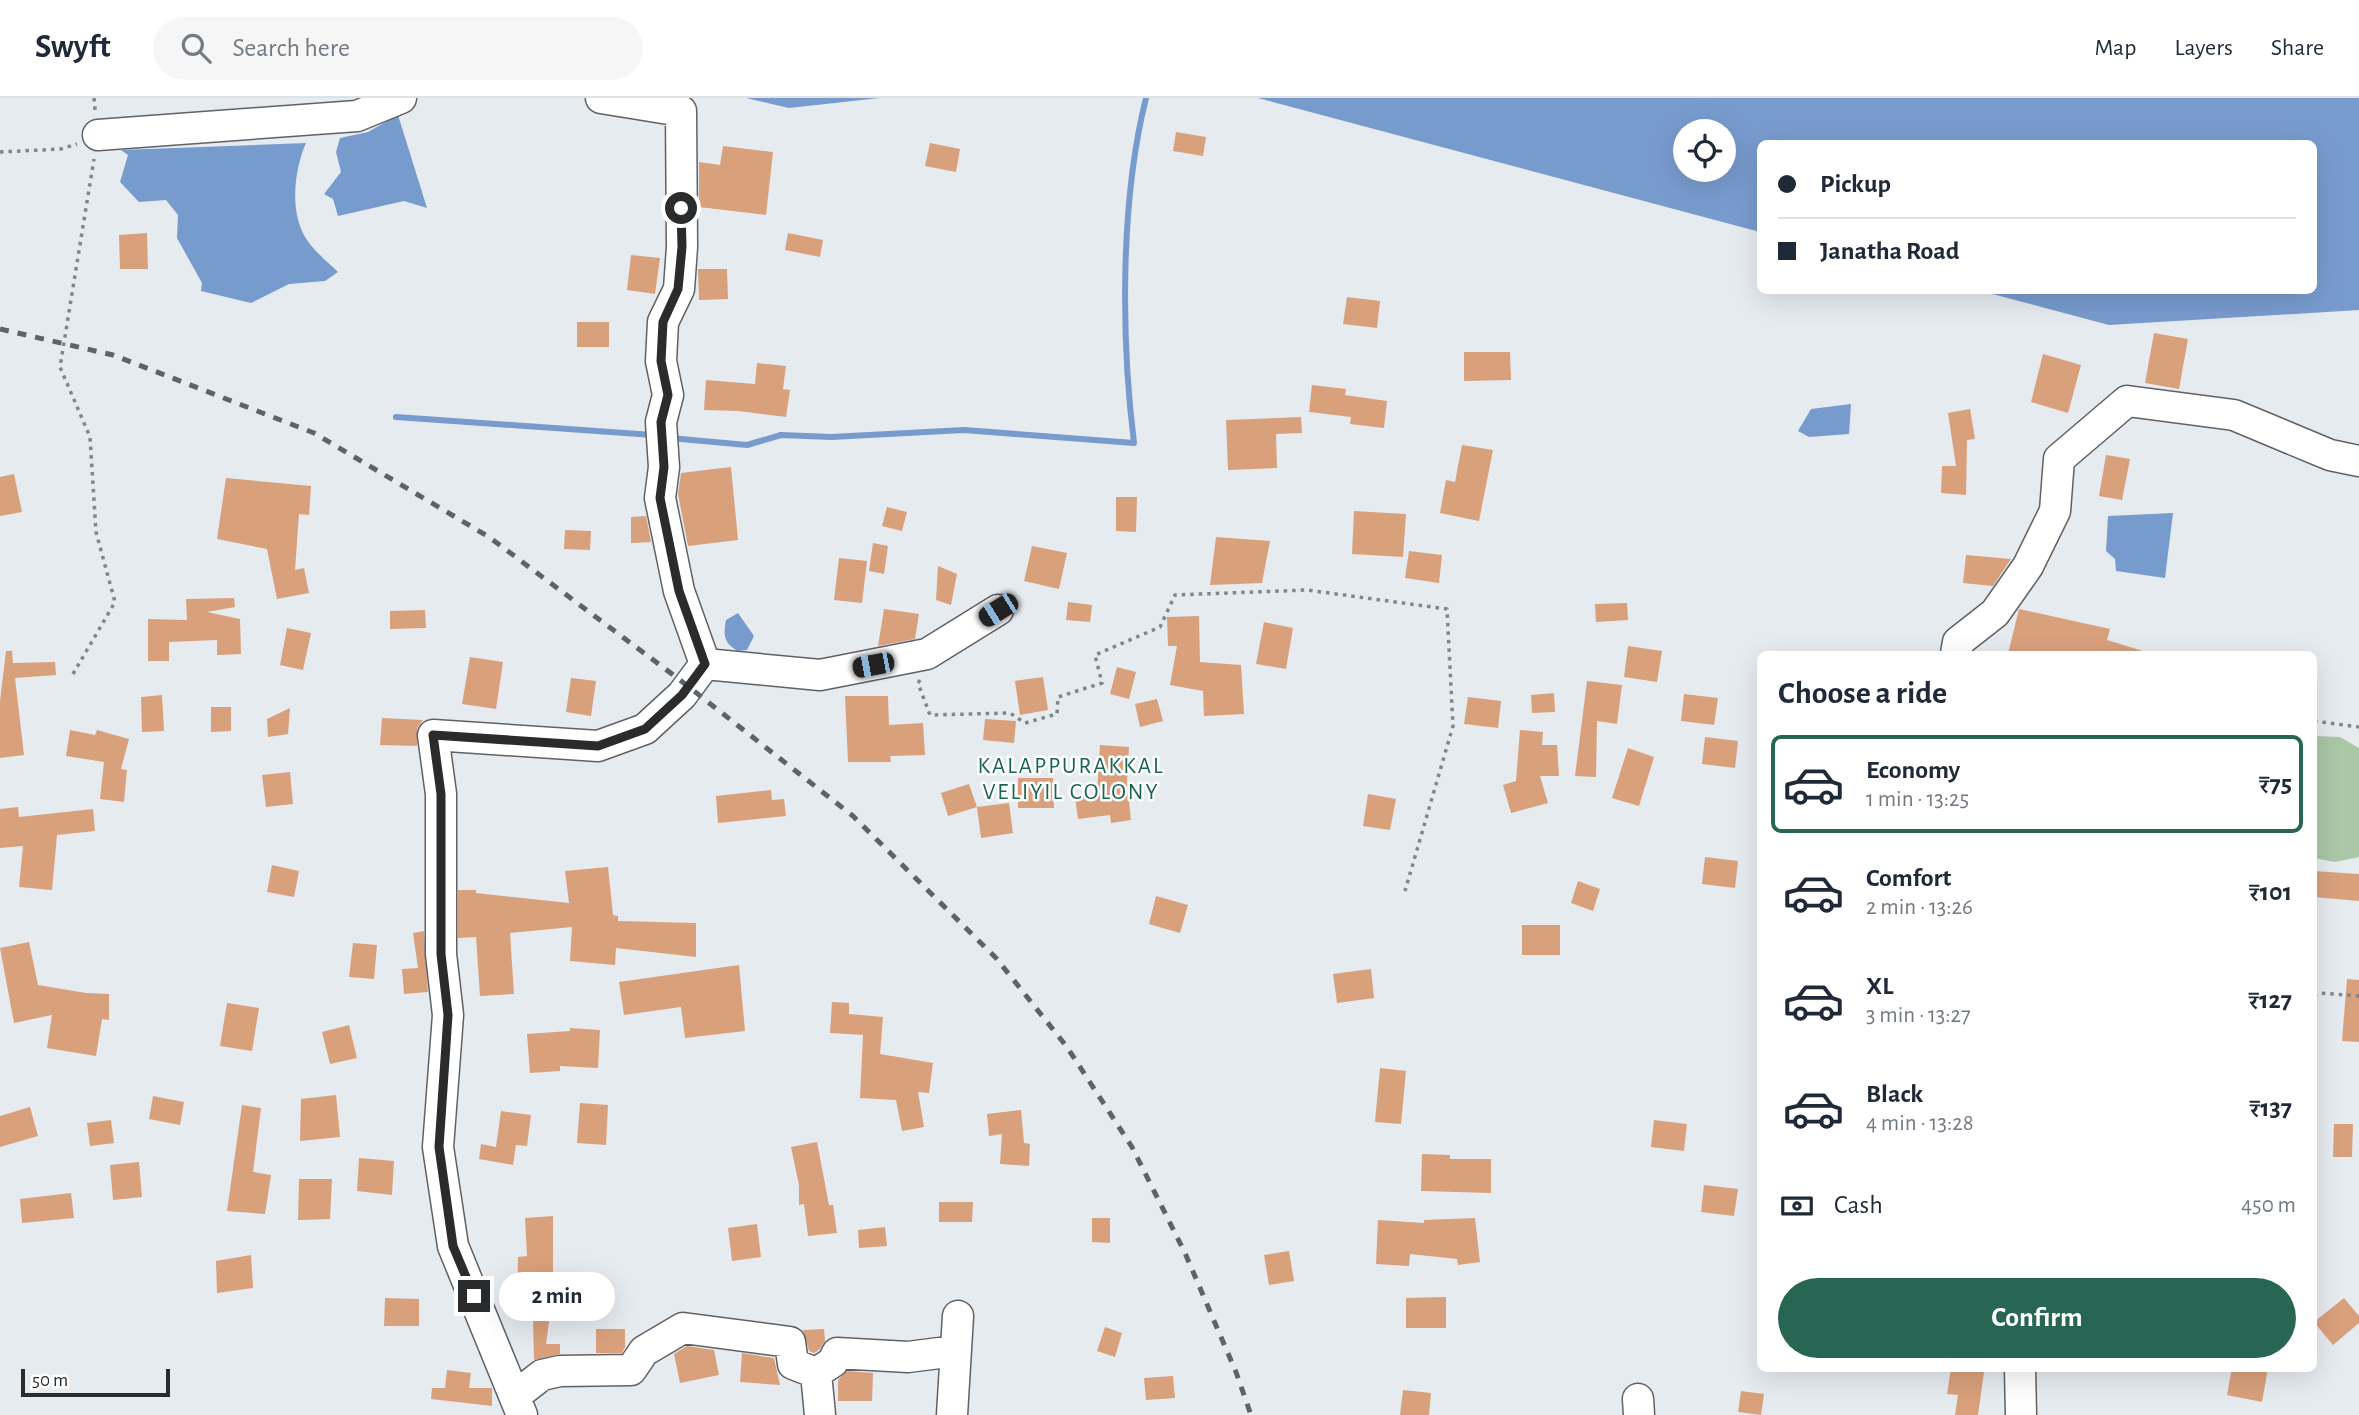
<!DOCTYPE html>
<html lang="en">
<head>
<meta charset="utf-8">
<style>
	:root { --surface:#fff; --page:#f6f6f7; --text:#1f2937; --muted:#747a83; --line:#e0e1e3; --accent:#276653 }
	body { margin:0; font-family:"Alegreya Sans",sans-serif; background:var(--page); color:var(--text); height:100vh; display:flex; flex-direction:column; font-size:26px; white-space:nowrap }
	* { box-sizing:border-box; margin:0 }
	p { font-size:23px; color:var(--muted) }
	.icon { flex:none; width:38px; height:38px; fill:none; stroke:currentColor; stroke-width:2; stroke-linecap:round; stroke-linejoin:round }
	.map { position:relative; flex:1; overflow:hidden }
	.details { position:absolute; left:1757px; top:553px; width:560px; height:721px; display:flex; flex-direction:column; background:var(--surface); border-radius:10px; box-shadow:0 7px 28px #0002 }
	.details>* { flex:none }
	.top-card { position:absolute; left:1757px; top:42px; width:560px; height:154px; border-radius:10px; box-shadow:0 7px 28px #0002; display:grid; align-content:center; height:154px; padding:0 21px; background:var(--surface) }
	.tools { position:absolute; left:1673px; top:21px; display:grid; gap:14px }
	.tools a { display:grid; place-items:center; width:63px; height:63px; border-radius:50%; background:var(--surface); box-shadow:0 7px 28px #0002; font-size:35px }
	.scale { position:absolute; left:21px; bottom:18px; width:149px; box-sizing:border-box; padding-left:7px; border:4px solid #2a2b2d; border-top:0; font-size:19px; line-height:24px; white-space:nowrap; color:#2a2b2d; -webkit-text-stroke:5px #fff; paint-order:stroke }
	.end { position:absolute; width:32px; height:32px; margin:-16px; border:9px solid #2a2b2d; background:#fff; box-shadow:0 0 0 4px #fff }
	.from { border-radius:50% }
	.bubble { position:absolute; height:49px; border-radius:24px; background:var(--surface); box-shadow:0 7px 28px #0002; font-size:23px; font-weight:600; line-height:49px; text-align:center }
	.car { position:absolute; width:21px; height:42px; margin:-21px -10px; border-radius:9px; box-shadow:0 0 5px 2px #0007; background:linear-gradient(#222 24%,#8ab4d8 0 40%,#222 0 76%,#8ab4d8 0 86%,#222 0) }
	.top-card b { display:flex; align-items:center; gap:24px; height:66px; font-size:26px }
	.top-card b+b { border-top:2px solid var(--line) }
	.top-card i { width:18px; height:18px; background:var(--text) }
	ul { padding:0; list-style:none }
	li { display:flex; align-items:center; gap:21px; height:98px; margin:0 14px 10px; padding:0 7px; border:4px solid transparent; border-radius:10px }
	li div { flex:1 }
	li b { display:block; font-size:26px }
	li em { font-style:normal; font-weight:600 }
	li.active { border-color:var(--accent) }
	li>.icon { width:63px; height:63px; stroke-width:1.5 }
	h2 { padding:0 21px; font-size:32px; line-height:84px }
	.pay { display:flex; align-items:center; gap:18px; height:77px; padding:0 21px; font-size:26px }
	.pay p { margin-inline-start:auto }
	.action { display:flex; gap:14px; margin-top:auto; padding:14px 21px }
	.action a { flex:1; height:80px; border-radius:42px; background:var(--accent); color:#fff; font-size:28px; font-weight:600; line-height:80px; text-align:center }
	header { display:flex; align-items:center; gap:42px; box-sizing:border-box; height:98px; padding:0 35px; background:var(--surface); border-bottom:2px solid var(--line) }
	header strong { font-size:33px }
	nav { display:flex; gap:38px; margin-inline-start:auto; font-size:24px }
	.search { width:490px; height:63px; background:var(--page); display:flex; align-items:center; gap:18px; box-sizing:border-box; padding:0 24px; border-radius:38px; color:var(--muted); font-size:26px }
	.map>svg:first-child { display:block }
	.green { fill:#aac7a8 }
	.water { fill:#789bce; fill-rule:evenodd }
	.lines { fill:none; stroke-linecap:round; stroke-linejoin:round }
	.stream { stroke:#789bce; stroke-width:6 }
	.building { fill:#d9a07c }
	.minor-casing { stroke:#5e6266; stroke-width:33 }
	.path { stroke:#828589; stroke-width:3.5; stroke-dasharray:3.5 5; stroke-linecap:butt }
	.minor { stroke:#fff; stroke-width:30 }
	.rail { stroke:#606366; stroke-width:5; stroke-dasharray:9 9; stroke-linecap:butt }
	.route { stroke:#2a2b2d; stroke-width:9 }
	.labels { text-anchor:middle; stroke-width:5; stroke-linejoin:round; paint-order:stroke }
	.neighbourhood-label { font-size:23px; letter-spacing:2px; fill:#1a6651; stroke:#fff }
</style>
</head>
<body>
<header>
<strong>Swyft</strong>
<div class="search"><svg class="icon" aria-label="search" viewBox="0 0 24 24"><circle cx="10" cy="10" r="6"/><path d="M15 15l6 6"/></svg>Search here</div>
<nav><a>Map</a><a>Layers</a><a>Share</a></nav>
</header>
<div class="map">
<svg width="2359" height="1317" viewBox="0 0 2359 1317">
	<rect width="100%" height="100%" fill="#e6ebf0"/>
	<path class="green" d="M2314 638 2340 639 2359 650V759L2335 764 2314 760Z"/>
	<path class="water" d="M746 0H880L789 10Z
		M1258 0H2359V212L2109 227 1981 193 2314 192V46H1760V134ZM1685 33H1724V72H1685Z
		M398 17 427 110 404 103 338 118 333 101 324 96 341 74 336 54 340 40 368 34Z
		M306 45C294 72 289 116 307 142 315 154 328 164 338 174L325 183 289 186 251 205 201 193 202 185 177 140 178 117 166 102 139 104 120 84 128 57 121 52Z
		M1851 306 1849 336 1809 339 1798 333 1811 311Z
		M2173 415 2165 480 2116 473 2115 461 2106 453 2108 418Z
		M738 515 754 538 747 552 738 553C724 545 723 538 726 522Z"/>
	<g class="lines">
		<path class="stream" d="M396 319 653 337
			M670 340 747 347 781 337 831 339 964 332 1134 345C1121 240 1120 104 1146 0"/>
	</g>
	<path class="building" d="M1176 34 1206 39 1203 58 1173 53Z
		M930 45 960 51 956 74 925 68Z
		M723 48 773 54 766 117 699 109V64L720 67Z
		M147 135 148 171H120L119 137Z
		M788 135 823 142 820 159 785 152Z
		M631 157 660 160 655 196 627 192Z
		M698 171H727L728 201 699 202Z
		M1347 199 1380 203 1377 230 1343 226Z
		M577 224H609V249H577Z
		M2154 235 2188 241 2179 291 2145 285Z
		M1464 254H1510L1511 282 1464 283Z
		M2043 256 2081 267 2068 315 2031 304Z
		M757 265 786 268 783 291 790 292 786 319 738 313 704 312 706 282 755 286Z
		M1312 287 1346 291 1345 297 1387 303 1384 330 1350 326 1351 319 1309 314Z
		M1970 311 1975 341 1967 342 1966 397 1941 395 1942 368H1956L1948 315Z
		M1301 319 1302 335 1276 336 1277 370 1228 372 1226 322Z
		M1462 347 1493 352 1479 423 1440 415 1446 382 1455 384Z
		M2106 357 2130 361 2122 402 2099 398Z
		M731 369 738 442 688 448 678 396 681 375Z
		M14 376 22 414 0 418V379Z
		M226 380 311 388 309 417 299 416 295 472 304 470 309 495 277 501 267 451 217 441Z
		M1116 399H1137L1136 434 1116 433Z
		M887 409 907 414 902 433 882 428Z
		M1354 413 1406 416 1403 459 1352 456Z
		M646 418 651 444 631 445V419Z
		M565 432 591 433 590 452 564 451Z
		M1216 439 1270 443 1262 485 1210 487Z
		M873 445 888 448 884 476 869 473Z
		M1032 448 1067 455 1059 491 1024 483Z
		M1409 453 1442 457 1439 485 1405 480Z
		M1966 457 2011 461 1993 488 1963 485Z
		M839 460 867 463 862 505 834 502Z
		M938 468 957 476 951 507 936 502Z
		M234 500 235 509 207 514 240 521 241 556 217 557V542L169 544V563H148V521L187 522 186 501Z
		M1068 504 1092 507 1090 524 1066 522Z
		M1627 505 1628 522 1596 524 1595 506Z
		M884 511 919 516 915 541 878 548Z
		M2019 511 2110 531 2107 542 2143 553V556H2008Z
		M425 512 426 530 390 531V513Z
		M1199 518 1200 564 1241 567 1244 616 1204 618 1203 593 1170 587 1177 548H1168L1167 519Z
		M1264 524 1293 530 1286 571 1256 566Z
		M287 530 311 535 303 572 280 567Z
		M1628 548 1662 553 1657 584 1624 579Z
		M6 553H12L13 565 55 564 56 577 15 580 24 657 0 660V603Z
		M470 559 503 564 496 611 462 606Z
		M1117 569 1136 574 1129 601 1110 596Z
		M1043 579 1048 612 1020 617 1015 583Z
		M571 580 596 583 591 618 566 614Z
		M1587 583 1622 587 1617 626 1597 623 1596 679 1575 678Z
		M1554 595 1555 614 1532 615 1531 597Z
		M1684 596 1718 600 1714 627 1681 623Z
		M162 597 164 633 142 634 141 599Z
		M845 598H888L889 627 923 625 925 657 890 658 891 664H848Z
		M1468 599 1501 603 1498 630 1464 626Z
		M1157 601 1163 623 1140 629 1135 606Z
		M211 609H231V633L211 634Z
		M290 610 288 636 268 639 267 621Z
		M382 620 423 622 417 630V648L380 647Z
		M985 621 1016 623 1014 645 983 642Z
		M70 632 95 637 97 632 129 641 121 671 127 672 124 704 100 701 104 664 66 658Z
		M1520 632 1543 634 1542 647H1557L1559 678H1540L1548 705 1511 715 1503 687 1516 683Z
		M1705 639 1738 643 1735 670 1702 666Z
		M1100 647 1129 649 1127 684 1131 722 1111 725 1110 717 1078 721 1075 699 1097 696Z
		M1628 650 1654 659 1639 708 1612 700Z
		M290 674 293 706 266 709 262 677Z
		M1018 680H1053L1054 710H1018Z
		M969 686 977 709 948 718 941 695Z
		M771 692 772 702 784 701 786 718 718 725 716 698Z
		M1368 696 1396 701 1390 732 1363 728Z
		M1009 705 1013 735 981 740 977 709Z
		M18 709 19 719 93 711 95 733 57 737 52 792 19 789 23 748 0 750V711Z
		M1705 759 1738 763 1735 790 1702 786Z
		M272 767 299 773 294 799 267 794Z
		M608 769 613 817 618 818V823L696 825V859L616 850 615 867 570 863 572 829 510 835 514 896 480 898 476 839 458 840V792H476V795L569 805 565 773Z
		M2314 773 2359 776V803L2314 799Z
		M1578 783 1600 791 1593 813 1571 805Z
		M1156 798 1188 807 1180 835 1149 826Z
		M1522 827H1560V857H1522Z
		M424 833 428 894 404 896 402 871 418 870 413 835Z
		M29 844 38 887 86 895 109 896V922L102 921 96 958 47 950 52 917 14 925 0 850Z
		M353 845 377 847 374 881 349 879Z
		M739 867 745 933 685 940 681 909 624 917 619 884Z
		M1371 871 1374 900 1337 905 1333 876Z
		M2347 881 2359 882V944L2342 943Z
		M832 904 849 905V916L883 919 880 956 933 965 929 995 918 994 924 1029 902 1033 896 1002 860 1000 863 937 830 935Z
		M227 905 259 910 252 953 220 948Z
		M349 927 357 960 330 966 322 934Z
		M570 930 600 932 598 970 560 968V973L530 975 527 936 570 933Z
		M1380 970 1406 973 1401 1026 1375 1024Z
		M336 997 340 1039 300 1043 301 1001Z
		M153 998 184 1004 180 1027 149 1021Z
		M580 1005 608 1007 606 1047 577 1045Z
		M242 1007 261 1010 253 1074 271 1077 265 1116 227 1113Z
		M30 1009 38 1038 0 1049V1018Z
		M1021 1012 1024 1045 1030 1046 1029 1068 1000 1066 1002 1036 989 1038 987 1016Z
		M501 1013 531 1017 527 1048 516 1047 513 1067 479 1061 481 1046 496 1049Z
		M111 1022 114 1045 90 1048 87 1025Z
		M1654 1022 1687 1026 1684 1053 1651 1049Z
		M2334 1026H2353L2352 1059H2333Z
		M817 1044 829 1107H833L837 1135 808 1138 804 1106 799 1107V1087L791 1049Z
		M1422 1056 1450 1057V1061H1491V1095L1421 1093Z
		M359 1060 394 1063 392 1097 357 1093Z
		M139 1064 142 1099 113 1102 110 1067Z
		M299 1081H332L330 1121 298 1122Z
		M1704 1087 1738 1091 1734 1118 1701 1114Z
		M71 1095 74 1120 22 1125 20 1101Z
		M939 1104H973L972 1124H939Z
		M553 1118V1178L588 1179 587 1209 551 1208 546 1246H560V1256L534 1262 533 1219 517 1217 518 1159 527 1158 525 1120Z
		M1092 1120H1110V1145L1092 1144Z
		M1475 1120 1480 1164 1458 1167 1457 1161 1410 1156 1409 1168 1376 1166 1378 1122 1424 1125V1122Z
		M757 1126 761 1159 732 1163 728 1130Z
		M885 1129 887 1148 859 1150 858 1132Z
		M1289 1153 1294 1183 1269 1187 1264 1157Z
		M251 1157 253 1190 217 1195 216 1163Z
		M1446 1199V1230H1406V1200Z
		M385 1200 419 1201V1228H384Z
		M2344 1200 2359 1218V1225L2333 1247 2314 1224Z
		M1105 1229 1122 1235 1115 1259 1097 1253Z
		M596 1231H625V1249L622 1255H596Z
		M824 1231 825 1243 819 1252 814 1255 809 1253 803 1232Z
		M687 1248 714 1252 719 1277 680 1285 674 1256Z
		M742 1255 774 1260 780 1287 740 1284Z
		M1951 1270 1984 1274 1978 1317H1955L1958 1297 1947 1296Z
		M2232 1270H2268L2262 1304 2227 1297Z
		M447 1272 471 1275 469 1290H492V1308L431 1301 432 1290H445Z
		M847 1273 873 1275 872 1303H838V1282Z
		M1173 1278 1175 1300 1146 1302 1144 1280Z
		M1403 1292 1431 1295 1429 1317H1400Z
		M1741 1293 1764 1296 1761 1317 1738 1314Z"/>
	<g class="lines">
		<defs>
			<path id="minor" d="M601 0 681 13 682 149 679 191 663 224 661 263 668 297 661 324 664 369 660 400 679 493 705 566
				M98 37 357 18 401 0
				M1956 556 1958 544 1995 515 2028 468 2055 413 2059 361 2127 303 2234 317 2330 357 2359 363
				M2020 1270 2021 1317
				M816 1275 833 1264 837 1255 908 1259 955 1253
				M515 1298 542 1277 560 1273 631 1272 644 1253 683 1230 790 1244 793 1266 816 1275 820 1317
				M1638 1301 1639 1317
				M522 1317 453 1148 438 1049 448 917 441 856V696L433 637 598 648 645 631 682 597 705 566 820 577 927 556 998 512
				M952 1317 958 1218"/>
		</defs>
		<use href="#minor" class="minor-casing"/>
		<path class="path" d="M94 0 95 12
			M0 54 61 51 77 46
			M73 576 115 504 96 434 90 339 60 269 94 61
			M920 582 918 585 930 617 1010 615 1025 625 1057 616 1058 599 1102 585 1095 557 1160 529 1175 497 1307 492 1447 511 1453 628 1405 793
			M2314 623 2359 629
			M2314 898 2320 895 2359 898"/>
		<use href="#minor" class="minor"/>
		<path class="rail" d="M0 231 113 257 314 335 489 439 680 582 853 718 996 860 1067 949 1132 1049 1185 1155 1236 1274 1251 1317"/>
	</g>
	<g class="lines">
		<path class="route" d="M474 1198 453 1148 439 1049 448 917 441 856V696L433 637 598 648 645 631 682 597 705 566 679 493 660 400 664 369 661 324 668 297 661 263 663 224 678 191 682 149 681 110"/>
	</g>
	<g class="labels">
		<g class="neighbourhood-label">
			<text x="1071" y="675">KALAPPURAKKAL<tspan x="1071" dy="26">VELIYIL COLONY</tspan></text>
		</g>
	</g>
</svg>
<div class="tools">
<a><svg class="icon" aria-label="locate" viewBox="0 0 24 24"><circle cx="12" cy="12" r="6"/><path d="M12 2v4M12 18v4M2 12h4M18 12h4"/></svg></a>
</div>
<div class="scale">50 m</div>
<i class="end from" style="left:681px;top:110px"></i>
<i class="end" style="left:474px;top:1198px"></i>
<div class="bubble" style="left:499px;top:1174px;width:116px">2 min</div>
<i class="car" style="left:998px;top:512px;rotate:238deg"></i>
<i class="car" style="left:873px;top:567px;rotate:259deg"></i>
<div class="top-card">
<b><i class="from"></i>Pickup</b>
<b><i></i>Janatha Road</b>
</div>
<section class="details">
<h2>Choose a ride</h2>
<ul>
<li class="active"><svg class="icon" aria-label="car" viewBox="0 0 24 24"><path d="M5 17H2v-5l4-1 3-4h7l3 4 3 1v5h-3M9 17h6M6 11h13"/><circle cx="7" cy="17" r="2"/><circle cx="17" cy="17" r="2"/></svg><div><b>Economy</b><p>1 min · 13:25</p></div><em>₹75</em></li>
<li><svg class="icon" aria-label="car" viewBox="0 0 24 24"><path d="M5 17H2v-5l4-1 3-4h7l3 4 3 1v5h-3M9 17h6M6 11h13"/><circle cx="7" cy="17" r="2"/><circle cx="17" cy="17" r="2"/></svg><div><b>Comfort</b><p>2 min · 13:26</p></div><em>₹101</em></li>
<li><svg class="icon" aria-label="car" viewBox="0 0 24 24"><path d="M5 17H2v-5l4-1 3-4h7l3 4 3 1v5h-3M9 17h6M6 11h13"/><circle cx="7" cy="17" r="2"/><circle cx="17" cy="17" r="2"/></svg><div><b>XL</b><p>3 min · 13:27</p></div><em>₹127</em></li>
<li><svg class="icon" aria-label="car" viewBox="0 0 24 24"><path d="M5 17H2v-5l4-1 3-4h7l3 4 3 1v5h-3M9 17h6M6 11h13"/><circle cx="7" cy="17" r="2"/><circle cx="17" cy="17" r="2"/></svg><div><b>Black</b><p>4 min · 13:28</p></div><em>₹137</em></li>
</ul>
<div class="pay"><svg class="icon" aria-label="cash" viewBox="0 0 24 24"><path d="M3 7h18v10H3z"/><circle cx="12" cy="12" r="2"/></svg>Cash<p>450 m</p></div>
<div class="action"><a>Confirm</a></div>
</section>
</div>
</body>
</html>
